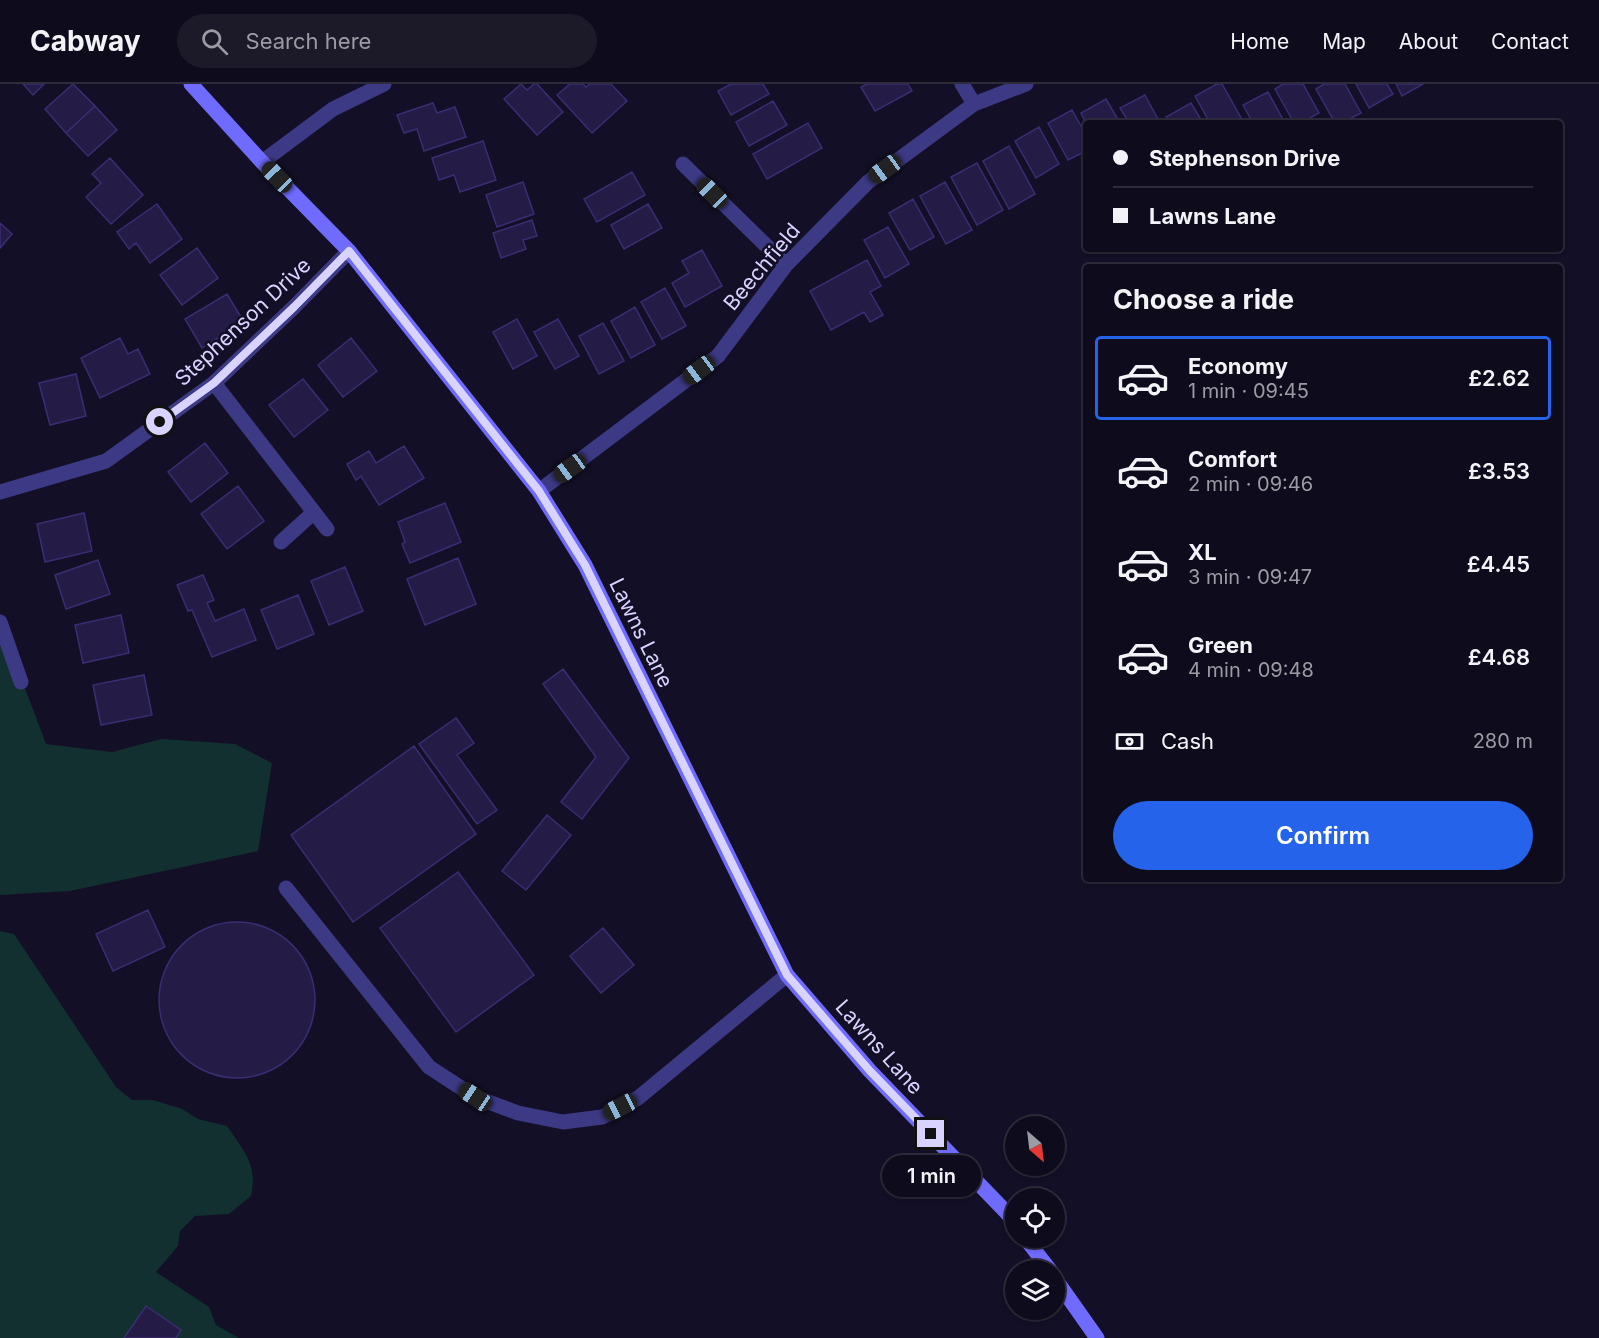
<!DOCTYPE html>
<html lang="en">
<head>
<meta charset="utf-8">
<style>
	:root { --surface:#0e0b1c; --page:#1c1929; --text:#f1f3f6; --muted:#9b9ba3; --line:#2e2b3b; --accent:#2563eb }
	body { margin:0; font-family:Inter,sans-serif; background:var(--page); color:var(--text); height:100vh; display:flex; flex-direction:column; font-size:22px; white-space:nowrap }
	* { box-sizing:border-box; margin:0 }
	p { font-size:20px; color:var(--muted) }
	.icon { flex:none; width:33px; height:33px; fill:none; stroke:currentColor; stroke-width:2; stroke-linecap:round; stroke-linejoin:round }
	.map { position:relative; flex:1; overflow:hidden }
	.sheet { position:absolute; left:1083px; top:180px; width:480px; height:618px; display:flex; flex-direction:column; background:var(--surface); border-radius:6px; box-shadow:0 2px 4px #0004,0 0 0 2px var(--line) }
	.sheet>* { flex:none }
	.hud { position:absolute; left:1083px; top:36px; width:480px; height:132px; border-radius:6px; box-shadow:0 2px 4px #0004,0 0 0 2px var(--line); display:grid; align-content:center; height:132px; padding:0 30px; background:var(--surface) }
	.needle { width:39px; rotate:152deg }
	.buttons { position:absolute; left:1005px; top:1032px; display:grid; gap:12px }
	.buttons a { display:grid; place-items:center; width:60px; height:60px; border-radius:50%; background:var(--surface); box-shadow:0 2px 4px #0004,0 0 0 2px var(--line); font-size:30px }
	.end { position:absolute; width:27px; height:27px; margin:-14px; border:8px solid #d9d4ff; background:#111; box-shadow:0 0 0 3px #111 }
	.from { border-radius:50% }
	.bubble { position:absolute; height:42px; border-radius:21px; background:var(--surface); box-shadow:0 2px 4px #0004,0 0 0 2px var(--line); font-size:20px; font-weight:600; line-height:42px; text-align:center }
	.car { position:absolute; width:18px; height:36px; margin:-18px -9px; border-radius:8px; box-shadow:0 0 4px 2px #0007; background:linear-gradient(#222 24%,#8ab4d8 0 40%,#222 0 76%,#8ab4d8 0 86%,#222 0) }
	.hud b { display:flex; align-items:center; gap:21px; height:57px; font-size:22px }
	.hud b+b { border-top:2px solid var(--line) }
	.hud i { width:15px; height:15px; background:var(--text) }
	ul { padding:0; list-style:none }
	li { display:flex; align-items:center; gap:18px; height:84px; margin:0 12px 9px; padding:0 18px; border:3px solid transparent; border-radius:6px }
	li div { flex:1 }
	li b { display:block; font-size:22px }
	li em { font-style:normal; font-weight:600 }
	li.active { border-color:var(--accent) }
	li>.icon { width:54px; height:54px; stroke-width:1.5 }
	h2 { padding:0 30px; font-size:27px; line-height:72px }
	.pay { display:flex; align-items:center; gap:15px; height:66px; padding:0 30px; font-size:22px }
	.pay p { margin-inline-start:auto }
	.button { display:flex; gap:12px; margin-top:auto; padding:12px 30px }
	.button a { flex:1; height:69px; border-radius:36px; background:var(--accent); color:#fff; font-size:24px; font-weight:600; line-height:69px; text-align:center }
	header { display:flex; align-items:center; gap:36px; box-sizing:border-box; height:84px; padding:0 30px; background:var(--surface); border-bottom:2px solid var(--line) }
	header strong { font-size:28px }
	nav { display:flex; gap:33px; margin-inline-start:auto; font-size:21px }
	.search { width:420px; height:54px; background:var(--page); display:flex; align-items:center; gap:15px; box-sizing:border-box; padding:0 21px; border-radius:33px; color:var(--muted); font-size:22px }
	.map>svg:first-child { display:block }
	.green { fill:#12302f }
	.building { fill:#241b47; stroke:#3b2d73; stroke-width:1.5 }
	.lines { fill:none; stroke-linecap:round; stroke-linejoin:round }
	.lane { stroke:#3d3a85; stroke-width:15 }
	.street { stroke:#3d3a85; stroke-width:15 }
	.secondary { stroke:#6f6bff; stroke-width:15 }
	.route { stroke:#d9d4ff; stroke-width:8 }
	.labels { text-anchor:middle; stroke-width:5; stroke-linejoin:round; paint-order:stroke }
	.street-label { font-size:21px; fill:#d9d4ff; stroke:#130f26 }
</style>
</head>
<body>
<header>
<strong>Cabway</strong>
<div class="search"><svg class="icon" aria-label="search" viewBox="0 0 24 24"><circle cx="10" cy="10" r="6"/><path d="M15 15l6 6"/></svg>Search here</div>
<nav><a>Home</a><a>Map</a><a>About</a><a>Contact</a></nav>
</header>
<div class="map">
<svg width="1599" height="1254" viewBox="0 0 1599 1254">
	<rect width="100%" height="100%" fill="#130f26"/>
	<path class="green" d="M0 538 46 660 112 668 161 655 235 660 272 679 258 767 70 807 0 811Z
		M0 847 14 850 116 1003 132 1016H153L182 1025 198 1035 227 1042C244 1067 258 1081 251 1112L229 1130 195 1132 180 1147 178 1162 156 1188 209 1223 216 1241 239 1254H0Z"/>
	<path class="building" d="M23 0H44L33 11Z
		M73 0 95 22 66 49 45 25Z
		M521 0 527 6 534 0H537L563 28 537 51 504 15Z
		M570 0H583L586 3 590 0H611L627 17 592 49 557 11Z
		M731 0H763L769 10 731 31 718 7Z
		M867 0H908L912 7 875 27 861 3Z
		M1217 0H1222L1244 39H1210L1195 12Z
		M1283 0H1303L1319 29 1301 39H1294L1275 5Z
		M1324 0H1345L1361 29 1342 39H1335L1316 5Z
		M1356 0H1387L1393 10 1369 24Z
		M1396 0H1423L1402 12Z
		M1268 8 1285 39H1253L1243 21Z
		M1145 11 1160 39H1129L1120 24Z
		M1106 15 1120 39H1086L1081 29Z
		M773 17 787 41 749 62 736 38Z
		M433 19 437 29 455 23 466 53 424 67 417 45 404 49 397 31Z
		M1191 19 1203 39H1169L1166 33Z
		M95 22 117 46 88 72 66 49Z
		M1072 26 1086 51V67L1068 76 1048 39Z
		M808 39 822 64 767 95 753 70Z
		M1039 43 1059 80 1036 94 1015 57Z
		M483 57 496 96 460 108 454 91 439 96 432 74Z
		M1009 62 1035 110 1009 125 983 77Z
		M110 74 143 111 111 140 86 113 101 99 92 90Z
		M977 79 1003 126 977 141 951 93Z
		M632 88 645 111 597 138 584 115Z
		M523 98 534 130 497 143 486 111Z
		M945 98 972 146 946 160 920 112Z
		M913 115 934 153 910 166 889 129Z
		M157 120 182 155 150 179 136 159 129 165 117 148Z
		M648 120 662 144 624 165 611 141Z
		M532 136 537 152 523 156 526 165 501 174 493 149Z
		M0 139 12 150 0 164Z
		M888 143 909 180 885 194 864 156Z
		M197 164 218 194 182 221 160 191Z
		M702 166 722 202 685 223 672 199 689 189 682 177Z
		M867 176 881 202 870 208 883 231 870 238 864 228 831 246 810 207Z
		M665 204 686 242 662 255 641 218Z
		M227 210 244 238 202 264 185 235Z
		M635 223 655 261 631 274 611 237Z
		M517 235 537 272 513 285 493 248Z
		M558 235 579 272 555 285 534 248Z
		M603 239 624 277 599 290 579 252Z
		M120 254 128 270 138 265 150 290 100 314 81 274Z
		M351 254 377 287 343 313 318 281Z
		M76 290 86 332 50 341 39 299Z
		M303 295 328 326 294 353 269 321Z
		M205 359 228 389 191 418 168 388Z
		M404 362 424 394 379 421 361 392 356 396 347 380 369 367 376 379Z
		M238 402 264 437 227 465 201 430Z
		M445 419 461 458 410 479 402 460 405 458 398 438Z
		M84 429 92 467 45 478 37 440Z
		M458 474 476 520 425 541 407 495Z
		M98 476 110 510 66 525 55 491Z
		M345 483 363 527 329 541 311 497Z
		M203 491 214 516 207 519 215 537 244 525 256 556 212 573 192 526 188 527 177 501Z
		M298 511 314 550 277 565 261 526Z
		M121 531 129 569 83 579 75 541Z
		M563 585 629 674 582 735 561 718 596 673 543 600Z
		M144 591 152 631 101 641 93 601Z
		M456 634 474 659 457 671 497 726 477 740 419 660Z
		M414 662 476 750 353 838 291 751Z
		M547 731 571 751 526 806 502 787Z
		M458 788 534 891 456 948 380 844Z
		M148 826 165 863 113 887 96 850Z
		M159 916a78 78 0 1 1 156 0a78 78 0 1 1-156 0Z
		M603 844 634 881 601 909 570 872Z
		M146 1222 181 1246 176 1254H124Z"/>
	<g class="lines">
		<path class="lane" d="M286 804 429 983 475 1013 518 1029 563 1038 602 1033 638 1014 787 891"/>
		<path class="street" d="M962 0 974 20
			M262 78 333 25 384 0
			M683 80 786 181
			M214 299 327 445
			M539 407 718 272 786 181 868 98 974 20 1026 0
			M0 408 106 377 214 299 294 223 349 167
			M281 458 313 429
			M0 538 21 598"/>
		<path class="secondary" d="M191 0 262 78 349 167 539 407 585 481 787 891 870 987 1007 1129 1016 1140
			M1025 1154 1050 1186
			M1054 1193 1097 1254"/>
	</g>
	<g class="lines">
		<path class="route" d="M160 338 214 299 294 223 349 167 539 407 585 481 787 891 870 987 931 1050"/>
	</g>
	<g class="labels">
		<g class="street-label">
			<text transform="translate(762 183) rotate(-50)" y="7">Beechfield</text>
			<text transform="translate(243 238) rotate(-43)" y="7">Stephenson Drive</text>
			<text transform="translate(641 549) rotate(64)" y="7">Lawns Lane</text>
			<text transform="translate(879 963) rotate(48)" y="7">Lawns Lane</text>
		</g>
	</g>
</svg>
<div class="buttons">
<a><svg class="needle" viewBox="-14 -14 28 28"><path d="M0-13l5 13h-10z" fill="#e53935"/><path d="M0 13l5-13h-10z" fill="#9b9ba3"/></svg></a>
<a><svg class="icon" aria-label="locate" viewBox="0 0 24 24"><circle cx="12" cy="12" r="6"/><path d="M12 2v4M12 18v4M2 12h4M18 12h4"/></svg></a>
<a><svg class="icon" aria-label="layers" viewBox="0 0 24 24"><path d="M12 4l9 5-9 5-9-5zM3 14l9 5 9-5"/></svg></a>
</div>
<i class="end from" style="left:160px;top:338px"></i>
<i class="end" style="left:931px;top:1050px"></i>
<div class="bubble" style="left:882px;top:1071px;width:99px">1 min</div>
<i class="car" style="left:885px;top:85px;rotate:234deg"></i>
<i class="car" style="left:277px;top:93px;rotate:316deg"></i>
<i class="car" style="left:712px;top:109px;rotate:315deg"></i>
<i class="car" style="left:699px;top:286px;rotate:233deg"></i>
<i class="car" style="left:570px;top:384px;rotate:234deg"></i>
<i class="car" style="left:475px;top:1013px;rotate:304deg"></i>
<i class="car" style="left:620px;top:1023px;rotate:243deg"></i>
<div class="hud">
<b><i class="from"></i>Stephenson Drive</b>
<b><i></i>Lawns Lane</b>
</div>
<section class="sheet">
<h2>Choose a ride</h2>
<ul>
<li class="active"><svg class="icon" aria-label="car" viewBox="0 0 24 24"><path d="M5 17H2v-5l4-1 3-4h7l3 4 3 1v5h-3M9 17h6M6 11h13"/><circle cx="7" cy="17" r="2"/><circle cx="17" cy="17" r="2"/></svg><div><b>Economy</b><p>1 min · 09:45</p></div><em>£2.62</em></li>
<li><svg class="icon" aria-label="car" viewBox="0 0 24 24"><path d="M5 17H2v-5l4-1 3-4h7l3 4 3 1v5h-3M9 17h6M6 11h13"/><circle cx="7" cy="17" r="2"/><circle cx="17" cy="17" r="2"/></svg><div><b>Comfort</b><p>2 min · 09:46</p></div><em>£3.53</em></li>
<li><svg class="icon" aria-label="car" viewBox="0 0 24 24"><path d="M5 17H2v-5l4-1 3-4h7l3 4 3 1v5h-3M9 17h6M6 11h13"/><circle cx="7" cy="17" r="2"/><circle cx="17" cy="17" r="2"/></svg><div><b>XL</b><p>3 min · 09:47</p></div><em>£4.45</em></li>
<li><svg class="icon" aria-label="car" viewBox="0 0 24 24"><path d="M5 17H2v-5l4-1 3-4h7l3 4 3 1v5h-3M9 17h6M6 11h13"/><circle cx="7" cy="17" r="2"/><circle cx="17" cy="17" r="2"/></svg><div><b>Green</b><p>4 min · 09:48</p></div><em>£4.68</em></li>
</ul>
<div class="pay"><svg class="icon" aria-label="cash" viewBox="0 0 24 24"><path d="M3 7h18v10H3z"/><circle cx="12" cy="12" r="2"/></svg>Cash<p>280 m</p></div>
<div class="button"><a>Confirm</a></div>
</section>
</div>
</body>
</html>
